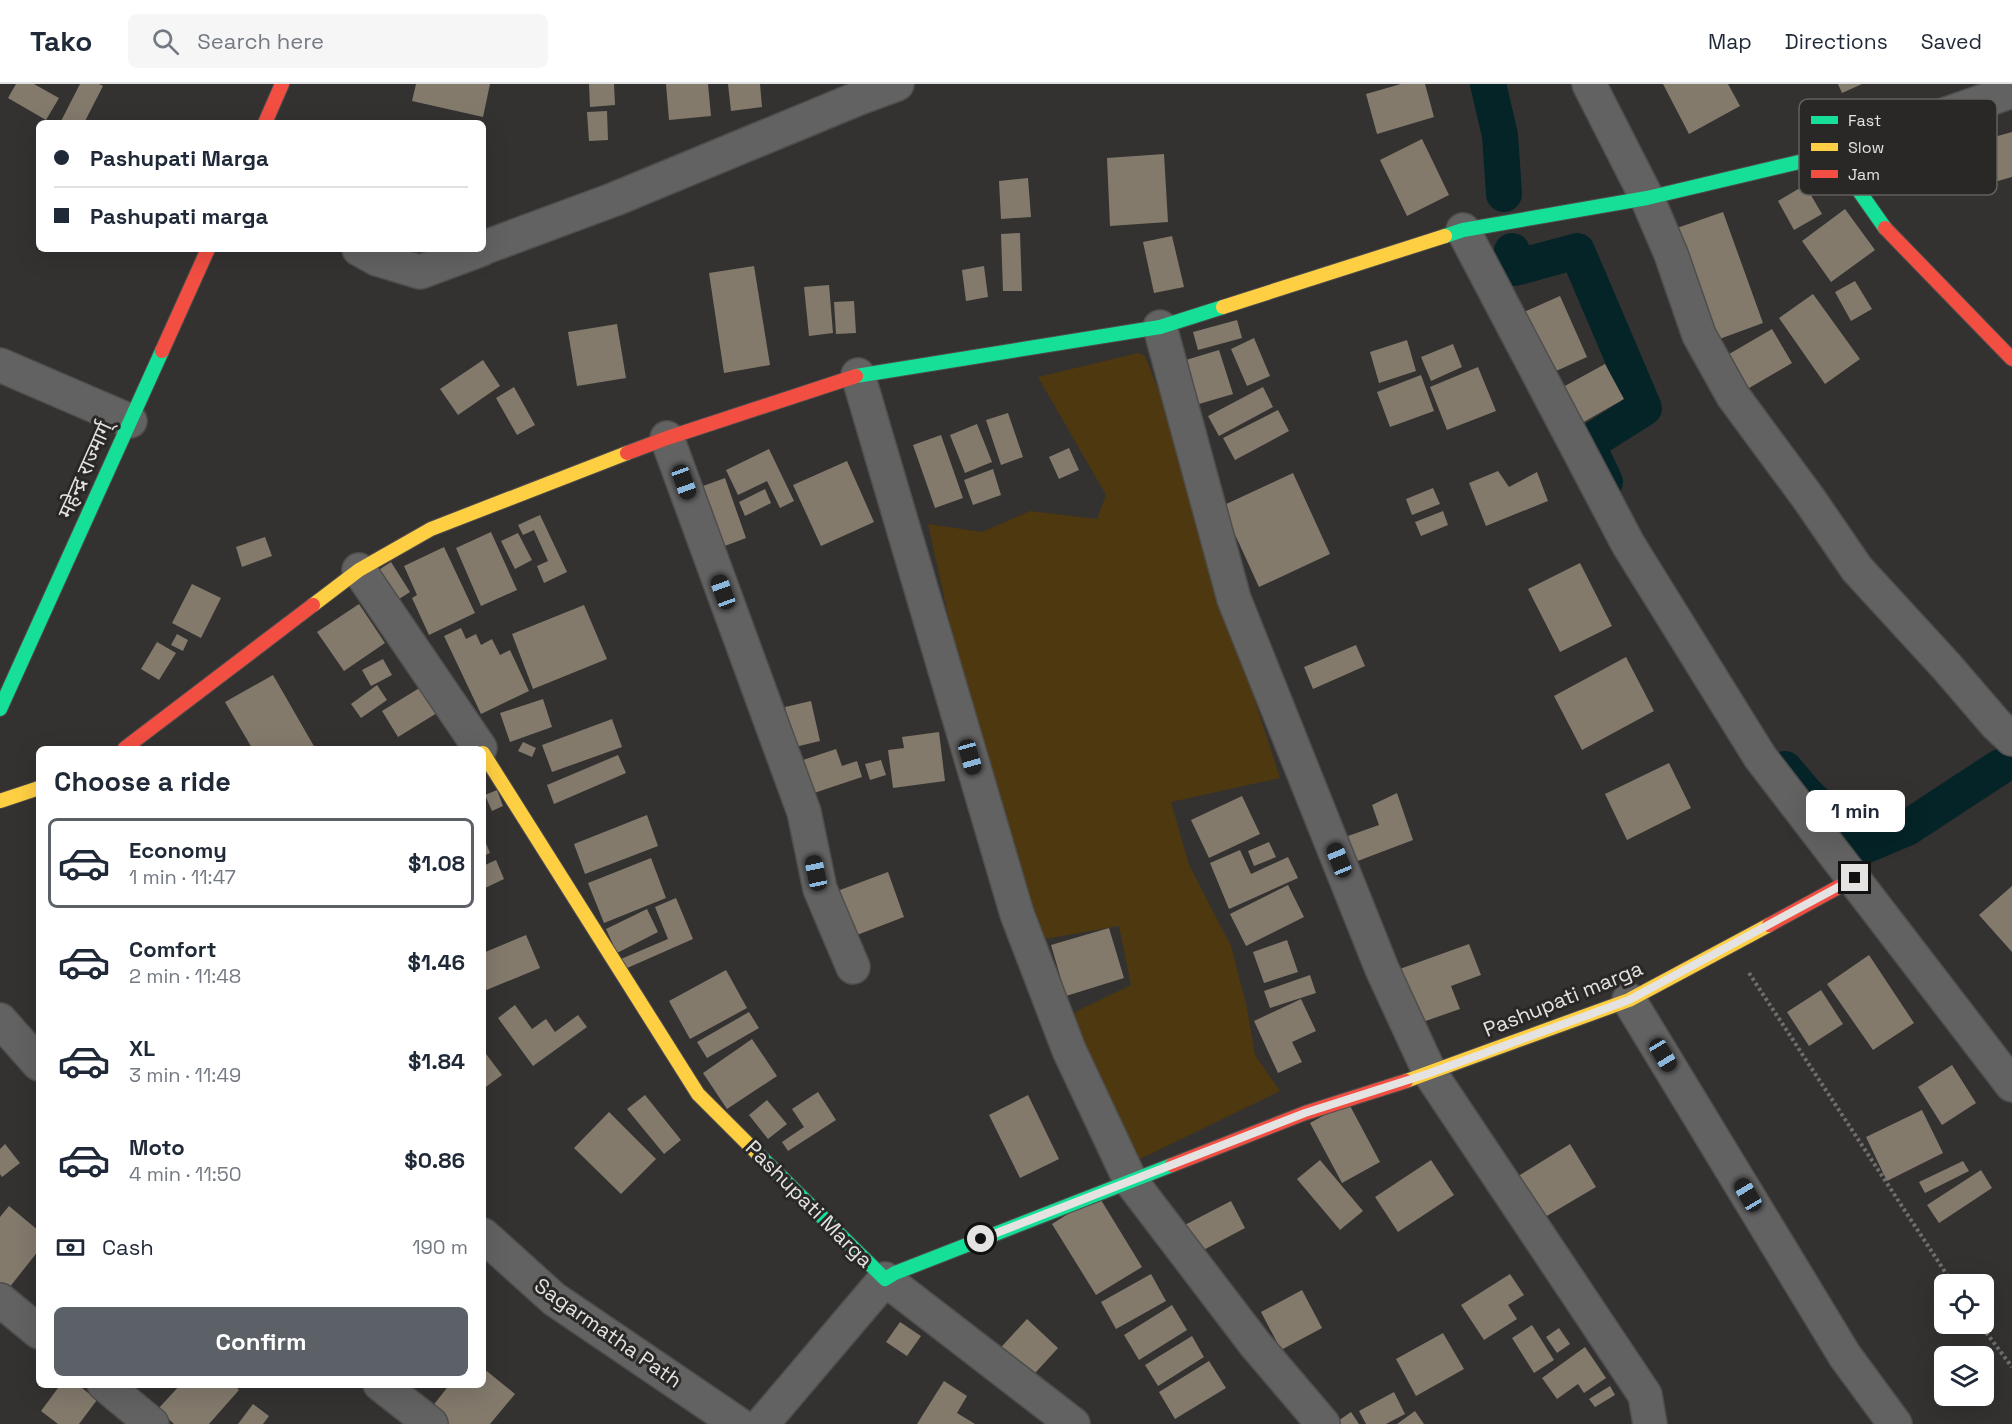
<!DOCTYPE html>
<html lang="en">
<head>
<meta charset="utf-8">
<style>
	:root { --surface:#fff; --page:#f6f6f7; --text:#1f2937; --muted:#747a83; --line:#e0e1e3; --accent:#5c6168 }
	body { margin:0; font-family:"Space Grotesk","Noto Sans Devanagari",sans-serif; background:var(--page); color:var(--text); height:100vh; display:flex; flex-direction:column; font-size:22px; white-space:nowrap }
	* { box-sizing:border-box; margin:0 }
	p { font-size:20px; color:var(--muted) }
	.icon { flex:none; width:33px; height:33px; fill:none; stroke:currentColor; stroke-width:2; stroke-linecap:round; stroke-linejoin:round }
	.map { position:relative; flex:1; overflow:hidden }
	.side { position:absolute; left:36px; top:662px; width:450px; height:642px; display:flex; flex-direction:column; background:var(--surface); border-radius:9px; box-shadow:0 6px 24px #0002 }
	.side>* { flex:none }
	.top-card { position:absolute; left:36px; top:36px; width:450px; height:132px; border-radius:9px; box-shadow:0 6px 24px #0002; display:grid; align-content:center; height:132px; padding:0 18px; background:var(--surface) }
	.controls { position:absolute; left:1934px; top:1190px; display:grid; gap:12px }
	.controls a { display:grid; place-items:center; width:60px; height:60px; border-radius:9px; background:var(--surface); box-shadow:0 6px 24px #0002; font-size:30px }
	.end { position:absolute; width:27px; height:27px; margin:-14px; border:8px solid #e4e3e2; background:#111; box-shadow:0 0 0 3px #111 }
	.from { border-radius:50% }
	.bubble { position:absolute; height:42px; border-radius:9px; background:var(--surface); box-shadow:0 6px 24px #0002; font-size:20px; font-weight:700; line-height:42px; text-align:center }
	.car { position:absolute; width:18px; height:36px; margin:-18px -9px; border-radius:8px; box-shadow:0 0 4px 2px #0007; background:linear-gradient(#222 24%,#8ab4d8 0 40%,#222 0 76%,#8ab4d8 0 86%,#222 0) }
	.top-card b { display:flex; align-items:center; gap:21px; height:57px; font-size:22px }
	.top-card b+b { border-top:2px solid var(--line) }
	.top-card i { width:15px; height:15px; background:var(--text) }
	ul { padding:0; list-style:none }
	li { display:flex; align-items:center; gap:18px; height:90px; margin:0 12px 9px; padding:0 6px; border:3px solid transparent; border-radius:9px }
	li div { flex:1 }
	li b { display:block; font-size:22px }
	li em { font-style:normal; font-weight:700 }
	li.current { border-color:var(--accent) }
	li>.icon { width:54px; height:54px; stroke-width:1.5 }
	h2 { padding:0 18px; font-size:27px; line-height:72px }
	.pay { display:flex; align-items:center; gap:15px; height:66px; padding:0 18px; font-size:22px }
	.pay p { margin-inline-start:auto }
	.action { display:flex; gap:12px; margin-top:auto; padding:12px 18px }
	.action a { flex:1; height:69px; border-radius:9px; background:var(--accent); color:#fff; font-size:24px; font-weight:700; line-height:69px; text-align:center }
	header { display:flex; align-items:center; gap:36px; box-sizing:border-box; height:84px; padding:0 30px; background:var(--surface); border-bottom:2px solid var(--line) }
	header strong { font-size:28px }
	nav { display:flex; gap:33px; margin-inline-start:auto; font-size:21px }
	.search { width:420px; height:54px; background:var(--page); display:flex; align-items:center; gap:15px; box-sizing:border-box; padding:0 21px; border-radius:9px; color:var(--muted); font-size:22px }
	.map>svg:first-child { display:block }
	.green { fill:#4e380f }
	.lines { fill:none; stroke-linecap:round; stroke-linejoin:round }
	.canal { stroke:#052428; stroke-width:36 }
	.building { fill:#837a6c }
	.street-casing { stroke:#4f4e4d; stroke-width:36 }
	.fast-casing { stroke:#4f4e4d; stroke-width:16 }
	.slow-casing { stroke:#4f4e4d; stroke-width:16 }
	.jam-casing { stroke:#4f4e4d; stroke-width:16 }
	.path { stroke:#6f6f6f; stroke-width:4; stroke-dasharray:3 3; stroke-linecap:butt }
	.street { stroke:#636262; stroke-width:33 }
	.fast { stroke:#16e098; stroke-width:14 }
	.slow { stroke:#ffcf43; stroke-width:14 }
	.jam { stroke:#f24e42; stroke-width:14 }
	.route { stroke:#e4e3e2; stroke-width:8 }
	.labels { text-anchor:middle; stroke-width:6; stroke-linejoin:round; paint-order:stroke }
	.street-label { font-size:21px; fill:#e4e3e2; stroke:#2a2826 }
	.key { fill:#2a2826; stroke:#62605e; stroke-width:1.5 }
	.key-label { font-size:16px; fill:#e4e3e2 }
</style>
</head>
<body>
<header>
<strong>Tako</strong>
<div class="search"><svg class="icon" aria-label="search" viewBox="0 0 24 24"><circle cx="10" cy="10" r="6"/><path d="M15 15l6 6"/></svg>Search here</div>
<nav><a>Map</a><a>Directions</a><a>Saved</a></nav>
</header>
<div class="map">
<svg width="2012" height="1340" viewBox="0 0 2012 1340">
	<rect width="100%" height="100%" fill="#333231"/>
	<path class="green" d="M1138 269 1145 272 1175 348 1236 558 1280 694 1171 718 1189 781 1231 862 1247 924 1255 971 1280 1007 1136 1077 1071 930 1131 901 1119 842 1039 856 991 705 950 540 928 440 982 448 1030 427 1097 435 1106 411 1038 293Z"/>
	<g class="lines">
		<path class="canal" d="M1488 0 1500 51 1504 110
			M1512 167 1515 184 1577 167 1644 324 1587 360 1605 398
			M1785 685 1805 709 1862 763 1907 744 2000 683"/>
	</g>
	<path class="building" d="M16 0H34L59 14 46 36 8 14Z
		M80 0H99L103 2 84 39H60Z
		M416 0H490L483 33 412 17Z
		M589 0H614L615 21 590 23Z
		M666 0H708L711 32 669 36Z
		M728 0H760L762 23 731 27Z
		M1401 0H1425L1434 33 1377 50 1366 10Z
		M1663 0H1728L1740 22 1689 50Z
		M1838 0H1862L1842 9Z
		M607 27 608 56 589 57 587 28Z
		M2012 48V93L1955 109 1944 67Z
		M1422 55 1449 111 1407 132 1380 76Z
		M1164 70 1168 138 1110 142 1107 74Z
		M1028 94 1031 133 1001 135 999 97Z
		M1805 101 1822 130 1794 146 1778 117Z
		M1845 125 1875 166 1831 198 1802 157Z
		M1723 128 1763 239 1714 257 1674 145Z
		M1020 149 1022 207H1003L1001 150Z
		M1172 152 1184 203 1154 209 1143 158Z
		M754 182 770 281 724 289 709 189Z
		M984 182 988 213 966 217 962 186Z
		M1855 197 1872 225 1851 237 1835 208Z
		M829 201 833 249 809 252 804 203Z
		M1813 210 1860 275 1825 300 1779 234Z
		M1560 212 1587 273 1543 293 1515 232Z
		M854 217 856 249 836 250 834 218Z
		M1237 236 1242 254 1198 266 1193 248Z
		M617 240 626 294 577 302 568 248Z
		M1772 245 1792 279 1744 307 1724 273Z
		M1254 254 1270 292 1247 302 1231 265Z
		M1407 256 1416 287 1379 299 1370 268Z
		M1453 260 1462 283 1431 297 1421 273Z
		M1219 266 1233 310 1199 320 1186 276Z
		M483 276 500 302 458 331 440 305Z
		M1605 280 1624 315 1582 339 1563 303Z
		M1478 283 1496 327 1447 346 1430 303Z
		M1421 291 1434 327 1390 343 1377 308Z
		M514 303 535 341 517 351 496 314Z
		M1263 303 1273 323 1219 352 1208 332Z
		M1278 326 1289 347 1235 376 1223 354Z
		M1008 329 1023 373 1001 381 986 336Z
		M977 340 992 378 965 389 950 351Z
		M941 351 963 414 935 424 913 361Z
		M1069 364 1079 386 1059 395 1049 373Z
		M769 365 794 417 780 424 767 397 738 411 726 386Z
		M847 377 874 438 821 462 793 401Z
		M993 385 1001 411 973 421 964 396Z
		M1498 387 1509 403 1537 388 1548 417 1486 442 1469 399Z
		M1293 389 1330 470 1259 503 1222 422Z
		M725 394 746 454 714 466 692 406Z
		M1433 404 1440 420 1412 431 1406 415Z
		M765 405 771 419 745 432 739 418Z
		M1443 427 1448 441 1421 452 1415 438Z
		M540 431 567 488 544 499 537 482 548 477 534 446 523 451 518 441Z
		M491 448 517 506 481 522 456 464Z
		M518 449 532 476 515 485 501 457Z
		M265 453 272 472 242 483 236 463Z
		M444 463 475 529 429 551 412 514 417 511 404 482Z
		M391 478 410 508 396 517 377 487Z
		M1580 479 1612 542 1560 568 1528 505Z
		M192 500 221 514 201 554 172 539Z
		M359 520 385 559 344 587 317 548Z
		M584 521 607 575 533 605 512 550Z
		M461 544 466 555 476 550 481 561 492 555 500 571 510 566 529 607 481 630 444 552Z
		M177 550 188 556 183 567 171 561Z
		M157 558 176 569 159 596 141 585Z
		M1356 561 1365 582 1313 605 1304 583Z
		M1626 573 1654 627 1582 666 1554 612Z
		M383 575 392 591 371 602 362 586Z
		M273 591 315 664H252L225 618Z
		M377 601 387 616 361 634 351 620Z
		M421 603 437 629 398 653 382 627Z
		M543 615 552 643 510 658 500 629Z
		M811 617 820 657 795 663 785 623Z
		M612 635 622 663 552 688 542 661Z
		M939 648 945 697 893 704 888 666 904 664 902 653Z
		M523 658 536 664 532 673 518 667Z
		M836 665 842 682 857 677 862 693 805 712 794 679Z
		M618 671 626 689 554 720 547 701Z
		M881 676 886 691 870 696 865 680Z
		M1669 679 1691 724 1627 756 1605 710Z
		M497 706 503 722 492 727 485 711Z
		M1397 709 1413 756 1355 778 1348 752 1379 741 1372 721Z
		M1242 712 1260 750 1209 774 1191 736Z
		M647 731 658 762 585 790 574 760Z
		M483 752 490 769 483 772Z
		M1269 758 1276 773 1254 782 1248 767Z
		M1240 766 1251 790 1288 773 1298 794 1229 825 1210 779Z
		M651 774 666 814 604 839 588 799Z
		M496 776 504 795 483 805V782Z
		M888 788 904 833 849 854 832 809Z
		M1288 801 1304 833 1246 862 1230 830Z
		M2012 802V868L1979 831Z
		M676 814 693 855 625 885 621 875 668 855 655 823Z
		M647 825 658 848 617 869 606 845Z
		M1109 844 1124 894 1066 912 1051 861Z
		M526 851 540 884 484 907 483 869Z
		M1287 856 1298 888 1264 899 1253 868Z
		M1469 860 1481 891 1451 902 1460 925 1417 940 1397 886Z
		M1869 871 1914 939 1873 966 1827 900Z
		M726 886 747 924 690 955 669 917Z
		M1310 891 1316 909 1270 924 1264 907Z
		M1821 906 1843 940 1809 962 1787 928Z
		M1301 915 1316 947 1292 958 1302 978 1278 989 1254 937Z
		M515 921 532 945 546 935 555 948 578 931 587 943 533 982 498 934Z
		M749 928 759 944 707 974 697 958Z
		M752 955 777 992 727 1025 703 989Z
		M483 966 502 991 483 1005Z
		M1952 981 1976 1019 1942 1041 1918 1003Z
		M818 1008 836 1036 788 1067 782 1058 804 1043 792 1025Z
		M645 1011 681 1056 664 1070 627 1025Z
		M1028 1011 1059 1075 1020 1094 989 1031Z
		M767 1016 787 1040 768 1055 749 1031Z
		M1348 1018 1380 1078 1342 1099 1310 1039Z
		M1922 1026 1943 1069 1887 1097 1866 1053Z
		M609 1028 656 1075 621 1110 574 1064Z
		M5 1060 20 1079 2 1093 0 1090V1065Z
		M1570 1060 1596 1103 1540 1136 1515 1094Z
		M1320 1076 1363 1127 1340 1146 1297 1095Z
		M1431 1076 1454 1111 1398 1148 1375 1113Z
		M1963 1077 1969 1087 1925 1109 1919 1098Z
		M1981 1086 1992 1104 1939 1139 1927 1121Z
		M1098 1111 1142 1183 1096 1211 1052 1140Z
		M1231 1117 1245 1144 1194 1171 1179 1144Z
		M9 1122 39 1147V1166L5 1209 0 1205V1133Z
		M1151 1190 1166 1217 1116 1245 1101 1218Z
		M1510 1190 1524 1211 1508 1221 1517 1235 1484 1256 1461 1221Z
		M1302 1206 1322 1244 1281 1266 1261 1228Z
		M1172 1221 1187 1246 1139 1276 1124 1251Z
		M1027 1235 1058 1264 1025 1300 994 1271Z
		M900 1238 921 1252 907 1272 886 1258Z
		M1532 1241 1554 1276 1534 1289 1512 1254Z
		M1559 1244 1570 1260 1557 1269 1546 1253Z
		M1443 1249 1464 1285 1416 1312 1396 1275Z
		M1192 1252 1204 1273 1158 1302 1145 1281Z
		M1585 1263 1606 1294 1584 1309 1578 1300 1557 1315 1542 1294Z
		M1209 1277 1226 1304 1175 1335 1159 1308Z
		M483 1284 515 1310 490 1340H443L428 1328 450 1300H483Z
		M944 1297 967 1312 957 1329 975 1340H917Z
		M61 1300H77L97 1316 79 1340H58L41 1327Z
		M181 1300H233L239 1306 209 1340H174L158 1325Z
		M1610 1302 1615 1311 1595 1323 1589 1315Z
		M1394 1308 1405 1330 1386 1340H1366L1359 1327Z
		M253 1320 269 1332 263 1340H238Z
		M1415 1327 1424 1340H1397Z
		M1351 1328 1359 1340H1340L1338 1337Z"/>
	<g class="lines">
		<defs>
			<path id="street" d="M1589 0 1647 114 1671 170 1699 251 1733 312 1809 415 1857 485 1947 583 1996 640 2012 655
				M1833 70 2012 7
				M1463 146 1628 460 1760 673 2012 1001
				M483 164 615 115 859 14 897 0
				M359 165 377 175 420 188 482 165
				M1160 243 1234 515 1382 885 1430 989 1645 1311 1650 1340
				M0 281 130 337
				M858 291 1017 830 1069 966 1130 1096 1255 1260 1323 1340
				M667 354 804 728 820 805 853 883
				M359 486 480 664
				M1629 916 1845 1272 1895 1340
				M0 936 39 980
				M483 1151 554 1215 738 1340
				M0 1216 39 1248
				M104 1300 152 1340
				M380 1300 431 1340
				M762 1340 885 1195 1073 1340"/>
			<path id="fast" d="M1445 152 1463 146 1647 114 1833 70 1885 144
				M856 292 1160 243 1223 223
				M0 625 162 267
				M756 1068 885 1195 895 1189 1172 1081"/>
			<path id="slow" d="M1223 223 1445 152
				M313 521 359 486 431 445 627 369
				M483 669 698 1010 756 1068
				M0 717 39 704
				M1406 997 1629 916 1769 841"/>
			<path id="jam" d="M265 39 282 0
				M1885 144 2012 275
				M162 267 208 165
				M627 369 667 354 856 292
				M125 664 313 521
				M1769 841 1855 794
				M1172 1081 1305 1029 1406 997"/>
		</defs>
		<use href="#street" class="street-casing"/>
		<use href="#fast" class="fast-casing"/>
		<use href="#slow" class="slow-casing"/>
		<use href="#jam" class="jam-casing"/>
		<path class="path" d="M1749 889 1953 1200
			M1979 1239 2012 1283"/>
		<use href="#street" class="street"/>
		<use href="#fast" class="fast"/>
		<use href="#slow" class="slow"/>
		<use href="#jam" class="jam"/>
	</g>
	<g class="lines">
		<path class="route" d="M981 1155 1305 1029 1430 989 1629 916 1855 794"/>
	</g>
	<g class="labels">
		<g class="street-label">
			<text transform="translate(85 386) rotate(-66)" y="7">महेन्द्र राज्मार्ग्</text>
			<text transform="translate(1563 915) rotate(-22)" y="7">Pashupati marga</text>
			<text transform="translate(809 1120) rotate(45)" y="7">Pashupati Marga</text>
			<text transform="translate(608 1249) rotate(35)" y="7">Sagarmatha Path</text>
		</g>
	</g>
	<rect x="1799" y="15" width="198" height="96" rx="9" class="key"/>
	<rect x="1811" y="32" width="27" height="8" fill="#16e098"/>
	<rect x="1811" y="59" width="27" height="8" fill="#ffcf43"/>
	<rect x="1811" y="86" width="27" height="8" fill="#f24e42"/>
	<g class="key-label">
		<text x="1848" y="42">Fast</text>
		<text x="1848" y="69">Slow</text>
		<text x="1848" y="96">Jam</text>
	</g>
</svg>
<div class="controls">
<a><svg class="icon" aria-label="locate" viewBox="0 0 24 24"><circle cx="12" cy="12" r="6"/><path d="M12 2v4M12 18v4M2 12h4M18 12h4"/></svg></a>
<a><svg class="icon" aria-label="layers" viewBox="0 0 24 24"><path d="M12 4l9 5-9 5-9-5zM3 14l9 5 9-5"/></svg></a>
</div>
<i class="end from" style="left:981px;top:1155px"></i>
<i class="end" style="left:1855px;top:794px"></i>
<div class="bubble" style="left:1806px;top:706px;width:99px">1 min</div>
<i class="car" style="left:684px;top:398px;rotate:160deg"></i>
<i class="car" style="left:723px;top:508px;rotate:340deg"></i>
<i class="car" style="left:970px;top:673px;rotate:164deg"></i>
<i class="car" style="left:1339px;top:776px;rotate:338deg"></i>
<i class="car" style="left:816px;top:789px;rotate:348deg"></i>
<i class="car" style="left:1663px;top:971px;rotate:149deg"></i>
<i class="car" style="left:1748px;top:1111px;rotate:329deg"></i>
<div class="top-card">
<b><i class="from"></i>Pashupati Marga</b>
<b><i></i>Pashupati marga</b>
</div>
<section class="side">
<h2>Choose a ride</h2>
<ul>
<li class="current"><svg class="icon" aria-label="car" viewBox="0 0 24 24"><path d="M5 17H2v-5l4-1 3-4h7l3 4 3 1v5h-3M9 17h6M6 11h13"/><circle cx="7" cy="17" r="2"/><circle cx="17" cy="17" r="2"/></svg><div><b>Economy</b><p>1 min · 11:47</p></div><em>$1.08</em></li>
<li><svg class="icon" aria-label="car" viewBox="0 0 24 24"><path d="M5 17H2v-5l4-1 3-4h7l3 4 3 1v5h-3M9 17h6M6 11h13"/><circle cx="7" cy="17" r="2"/><circle cx="17" cy="17" r="2"/></svg><div><b>Comfort</b><p>2 min · 11:48</p></div><em>$1.46</em></li>
<li><svg class="icon" aria-label="car" viewBox="0 0 24 24"><path d="M5 17H2v-5l4-1 3-4h7l3 4 3 1v5h-3M9 17h6M6 11h13"/><circle cx="7" cy="17" r="2"/><circle cx="17" cy="17" r="2"/></svg><div><b>XL</b><p>3 min · 11:49</p></div><em>$1.84</em></li>
<li><svg class="icon" aria-label="car" viewBox="0 0 24 24"><path d="M5 17H2v-5l4-1 3-4h7l3 4 3 1v5h-3M9 17h6M6 11h13"/><circle cx="7" cy="17" r="2"/><circle cx="17" cy="17" r="2"/></svg><div><b>Moto</b><p>4 min · 11:50</p></div><em>$0.86</em></li>
</ul>
<div class="pay"><svg class="icon" aria-label="cash" viewBox="0 0 24 24"><path d="M3 7h18v10H3z"/><circle cx="12" cy="12" r="2"/></svg>Cash<p>190 m</p></div>
<div class="action"><a>Confirm</a></div>
</section>
</div>
</body>
</html>
